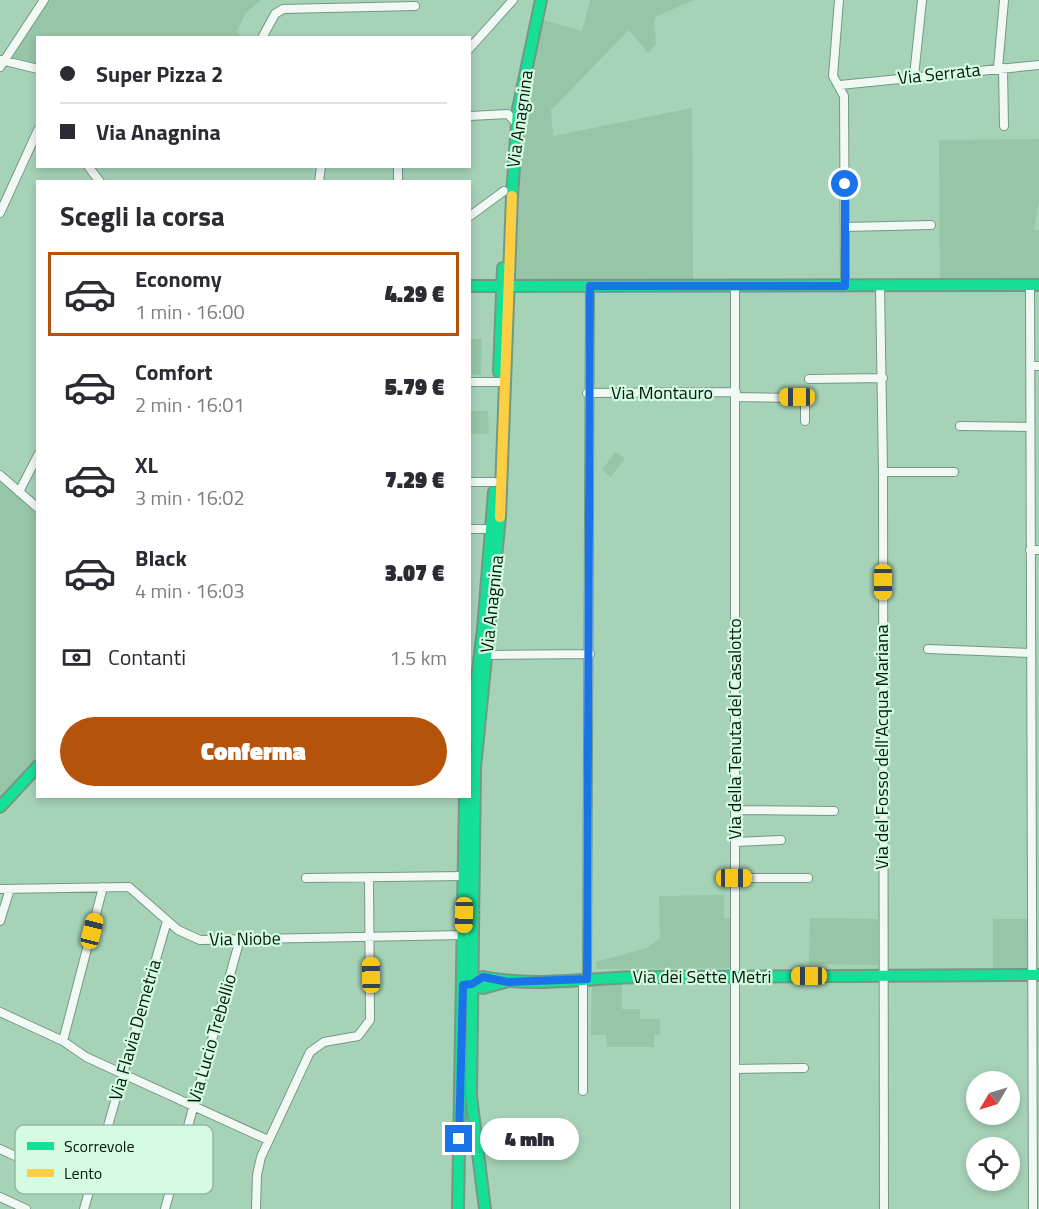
<!DOCTYPE html>
<html lang="it">
<head>
<meta charset="utf-8">
<style>
	:root { --surface:#fff; --page:#f7f7f7; --text:#2b2b33; --muted:#7c7c81; --line:#e1e1e2; --accent:#b45309 }
	body { margin:0; font-family:"Titillium Web",sans-serif; background:var(--page); color:var(--text); height:100vh; display:flex; flex-direction:column; font-size:22px; white-space:nowrap }
	* { box-sizing:border-box; margin:0 }
	p { font-size:20px; color:var(--muted) }
	.icon { flex:none; width:33px; height:33px; fill:none; stroke:currentColor; stroke-width:2; stroke-linecap:round; stroke-linejoin:round }
	.map { position:relative; flex:1; overflow:hidden }
	.sheet { position:absolute; left:36px; top:180px; width:435px; height:618px; display:flex; flex-direction:column; background:var(--surface); border-radius:0px; box-shadow:0 3px 9px #0003 }
	.sheet>* { flex:none }
	.guide { position:absolute; left:36px; top:36px; width:435px; height:132px; border-radius:0px; box-shadow:0 3px 9px #0003; display:grid; align-content:center; height:132px; padding:0 24px; background:var(--surface) }
	.needle { width:39px; rotate:232deg }
	.buttons { position:absolute; left:966px; top:1071px; display:grid; gap:12px }
	.buttons a { display:grid; place-items:center; width:54px; height:54px; border-radius:50%; background:var(--surface); box-shadow:0 3px 9px #0003; font-size:30px }
	.end { position:absolute; width:27px; height:27px; margin:-14px; border:8px solid #1a73e8; background:#fff; box-shadow:0 0 0 3px #fff }
	.from { border-radius:50% }
	.bubble { position:absolute; height:42px; border-radius:21px; background:var(--surface); box-shadow:0 3px 9px #0003; font-size:20px; font-weight:800; line-height:42px; text-align:center }
	.car { position:absolute; width:18px; height:36px; margin:-18px -9px; border-radius:8px; box-shadow:0 0 4px 2px #0007; background:linear-gradient(#f5c518 24%,#345 0 40%,#f5c518 0 76%,#345 0 86%,#f5c518 0) }
	.guide b { display:flex; align-items:center; gap:21px; height:57px; font-size:22px }
	.guide b+b { border-top:2px solid var(--line) }
	.guide i { width:15px; height:15px; background:var(--text) }
	ul { padding:0; list-style:none }
	li { display:flex; align-items:center; gap:18px; height:84px; margin:0 12px 9px; padding:0 12px; border:3px solid transparent; border-radius:0px }
	li div { flex:1 }
	li b { display:block; font-size:22px }
	li em { font-style:normal; font-weight:800 }
	li.active { border-color:var(--accent) }
	li>.icon { width:54px; height:54px; stroke-width:1.5 }
	h2 { padding:0 24px; font-size:27px; line-height:72px }
	.pay { display:flex; align-items:center; gap:15px; height:66px; padding:0 24px; font-size:22px }
	.pay p { margin-inline-start:auto }
	.button { display:flex; gap:12px; margin-top:auto; padding:12px 24px }
	.button a { flex:1; height:69px; border-radius:36px; background:var(--accent); color:#fff; font-size:24px; font-weight:800; line-height:69px; text-align:center }
	.map>svg:first-child { display:block }
	.green { fill:#96c5a7 }
	.lines { fill:none; stroke-linecap:round; stroke-linejoin:round }
	.street-casing { stroke:#749884; stroke-width:10 }
	.fast-casing { stroke:#749884; stroke-width:14 }
	.slow-casing { stroke:#749884; stroke-width:14 }
	.street { stroke:#f2f8f4; stroke-width:8 }
	.fast { stroke:#16e098; stroke-width:10 }
	.slow { stroke:#ffcf43; stroke-width:10 }
	.route { stroke:#1a73e8; stroke-width:8 }
	.labels { text-anchor:middle; stroke-width:4.5; stroke-linejoin:round; paint-order:stroke }
	.street-label { font-size:18px; fill:#01190b; stroke:#d5fce2 }
	.key { fill:#d5fce2; stroke:#95b8a2; stroke-width:1.5 }
	.key-label { font-size:16px; fill:#01190b }
</style>
</head>
<body>
<div class="map">
<svg width="1039" height="1209" viewBox="0 0 1039 1209">
	<rect width="100%" height="100%" fill="#a6d3b8"/>
	<path class="green" d="M44 0H261L246 13 236 32 243 37 38 38 37 69 5 61Z
		M590 0H694L657 16 654 22 656 44 648 53 629 30 551 110 553 136 692 108 693 281H515L523 117 544 20 582 31Z
		M1039 139V200L1034 230H1039V280L940 281 939 140Z
		M470 339H482L481 375 470 374Z
		M470 411H488L489 434H470Z
		M615 452 625 458 611 477 602 470Z
		M0 475 38 508 37 772 0 811Z
		M724 895V918H731L732 968 596 969V962L647 948 660 938 659 896Z
		M810 918 878 919V965L809 964Z
		M993 919H1027V968H993Z
		M592 984H622V1009H640V1019H660V1035H654V1047H607L606 1035H591Z"/>
	<g class="lines">
		<defs>
			<path id="street" d="M839 0 833 76 844 96 845 286
				M262 38 275 14 283 9 415 6
				M470 48 513 0
				M1 60 38 69
				M0 67 44 0
				M998 68 1004 0
				M1003 68 1004 126
				M914 76 922 0
				M840 85 1039 65
				M470 116 508 114 516 123
				M88 166 100 182
				M398 166V182
				M319 182 321 166
				M0 213 38 130
				M470 216 504 191
				M845 227 931 225
				M1030 285 1033 1209
				M735 286V1209
				M880 286 883 472 884 1209
				M1030 366H1039
				M809 379 883 378
				M470 382H499
				M587 393 736 392
				M736 397 800 398 805 404V421
				M960 426 1030 427
				M883 472H954
				M0 475 38 508
				M470 482H494
				M19 492 38 455
				M470 529H492
				M1030 550H1039
				M928 649 1031 653
				M487 655 590 654
				M735 810 834 811
				M735 842 781 840
				M306 878 464 876
				M734 878H808
				M0 889 129 887 178 930 200 940 464 935
				M0 921 10 889
				M583 979V1091
				M587 979 590 286
				M0 1012 63 1041 86 1057 268 1140
				M63 1041 103 887
				M735 1069 804 1068
				M0 1149 48 1171
				M0 1197 26 1209
				M84 1209 167 921
				M165 1209 240 939
				M256 1209 257 1175 261 1157 310 1052 324 1042 358 1036 370 1020 369 877"/>
			<path id="fast" d="M512 196 518 109 541 0
				M470 286 1039 285
				M499 372 503 268
				M470 737 483 629 494 492
				M0 807 38 766
				M468 985 483 988 505 982
				M472 985 483 977C537 988 592 977 647 977 777 976 908 976 1039 975
				M458 1209 465 796
				M485 1209 471 1096 475 768 500 517"/>
			<path id="slow" d="M500 517 512 196"/>
		</defs>
		<use href="#street" class="street-casing"/>
		<use href="#fast" class="fast-casing"/>
		<use href="#slow" class="slow-casing"/>
		<use href="#street" class="street"/>
		<use href="#fast" class="fast"/>
		<use href="#slow" class="slow"/>
	</g>
	<g class="lines">
		<path class="route" d="M459 1139 463 985 472 984 483 977 508 982 587 979 590 286H845V184"/>
	</g>
	<g class="labels">
		<g class="street-label">
			<text transform="translate(939 74) rotate(-6)" y="6">Via Serrata</text>
			<text transform="translate(520 119) rotate(-82)" y="6">Via Anagnina</text>
			<text x="662" y="399">Via Montauro</text>
			<text transform="translate(492 604) rotate(-84)" y="6">Via Anagnina</text>
			<text transform="translate(735 729) rotate(-90)" y="6">Via della Tenuta del Casalotto</text>
			<text transform="translate(882 747) rotate(-90)" y="6">Via del Fosso dell'Acqua Mariana</text>
			<text transform="translate(245 939) rotate(-1)" y="6">Via Niobe</text>
			<text x="702" y="983">Via dei Sette Metri</text>
			<text transform="translate(135 1030) rotate(-74)" y="6">Via Flavia Demetria</text>
			<text transform="translate(212 1039) rotate(-74)" y="6">Via Lucio Trebellio</text>
		</g>
	</g>
	<rect x="15" y="1125" width="198" height="69" rx="9" class="key"/>
	<rect x="27" y="1142" width="27" height="8" fill="#16e098"/>
	<rect x="27" y="1169" width="27" height="8" fill="#ffcf43"/>
	<g class="key-label">
		<text x="64" y="1152">Scorrevole</text>
		<text x="64" y="1179">Lento</text>
	</g>
</svg>
<div class="buttons">
<a><svg class="needle" viewBox="-14 -14 28 28"><path d="M0-13l5 13h-10z" fill="#e53935"/><path d="M0 13l5-13h-10z" fill="#7c7c81"/></svg></a>
<a><svg class="icon" aria-label="locate" viewBox="0 0 24 24"><circle cx="12" cy="12" r="6"/><path d="M12 2v4M12 18v4M2 12h4M18 12h4"/></svg></a>
</div>
<i class="end from" style="left:845px;top:184px"></i>
<i class="end" style="left:459px;top:1139px"></i>
<div class="bubble" style="left:480px;top:1118px;width:99px">4 min</div>
<i class="car" style="left:797px;top:397px;rotate:270deg"></i>
<i class="car" style="left:883px;top:582px;rotate:180deg"></i>
<i class="car" style="left:734px;top:878px;rotate:90deg"></i>
<i class="car" style="left:464px;top:915px;rotate:181deg"></i>
<i class="car" style="left:92px;top:931px;rotate:14deg"></i>
<i class="car" style="left:371px;top:975px;rotate:359deg"></i>
<i class="car" style="left:809px;top:976px;rotate:270deg"></i>
<div class="guide">
<b><i class="from"></i>Super Pizza 2</b>
<b><i></i>Via Anagnina</b>
</div>
<section class="sheet">
<h2>Scegli la corsa</h2>
<ul>
<li class="active"><svg class="icon" aria-label="car" viewBox="0 0 24 24"><path d="M5 17H2v-5l4-1 3-4h7l3 4 3 1v5h-3M9 17h6M6 11h13"/><circle cx="7" cy="17" r="2"/><circle cx="17" cy="17" r="2"/></svg><div><b>Economy</b><p>1 min · 16:00</p></div><em>4.29 €</em></li>
<li><svg class="icon" aria-label="car" viewBox="0 0 24 24"><path d="M5 17H2v-5l4-1 3-4h7l3 4 3 1v5h-3M9 17h6M6 11h13"/><circle cx="7" cy="17" r="2"/><circle cx="17" cy="17" r="2"/></svg><div><b>Comfort</b><p>2 min · 16:01</p></div><em>5.79 €</em></li>
<li><svg class="icon" aria-label="car" viewBox="0 0 24 24"><path d="M5 17H2v-5l4-1 3-4h7l3 4 3 1v5h-3M9 17h6M6 11h13"/><circle cx="7" cy="17" r="2"/><circle cx="17" cy="17" r="2"/></svg><div><b>XL</b><p>3 min · 16:02</p></div><em>7.29 €</em></li>
<li><svg class="icon" aria-label="car" viewBox="0 0 24 24"><path d="M5 17H2v-5l4-1 3-4h7l3 4 3 1v5h-3M9 17h6M6 11h13"/><circle cx="7" cy="17" r="2"/><circle cx="17" cy="17" r="2"/></svg><div><b>Black</b><p>4 min · 16:03</p></div><em>3.07 €</em></li>
</ul>
<div class="pay"><svg class="icon" aria-label="cash" viewBox="0 0 24 24"><path d="M3 7h18v10H3z"/><circle cx="12" cy="12" r="2"/></svg>Contanti<p>1.5 km</p></div>
<div class="button"><a>Conferma</a></div>
</section>
</div>
</body>
</html>
